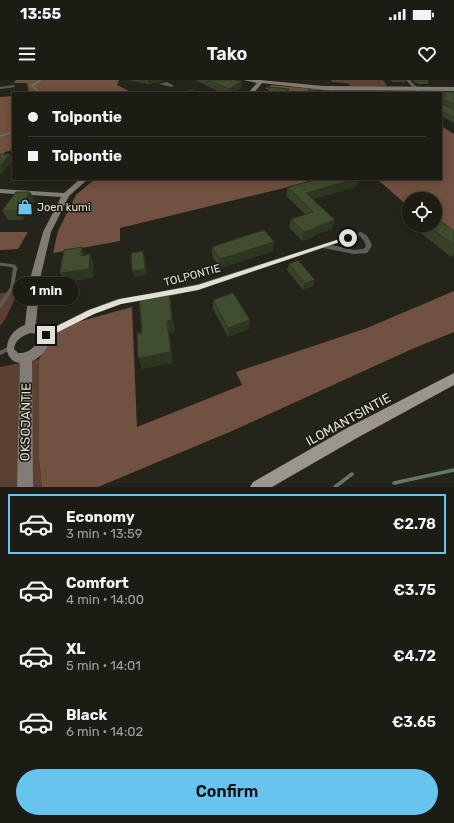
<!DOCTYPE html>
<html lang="en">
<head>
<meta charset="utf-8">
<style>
	:root { --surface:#1c1b14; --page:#292822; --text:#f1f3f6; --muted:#a0a1a0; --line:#3a3934; --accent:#67c4ef }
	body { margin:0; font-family:Rubik,sans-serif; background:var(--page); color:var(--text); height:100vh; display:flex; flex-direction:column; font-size:15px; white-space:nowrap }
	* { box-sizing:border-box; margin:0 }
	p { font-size:13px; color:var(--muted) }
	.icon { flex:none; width:22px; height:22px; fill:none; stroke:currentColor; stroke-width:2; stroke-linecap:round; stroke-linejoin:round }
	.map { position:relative; height:407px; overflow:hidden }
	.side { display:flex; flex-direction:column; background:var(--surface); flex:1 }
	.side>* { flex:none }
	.guide { position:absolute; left:12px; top:12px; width:430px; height:88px; border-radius:0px; box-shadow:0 2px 10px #0003,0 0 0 1px var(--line); display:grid; align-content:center; height:88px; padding:0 16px; background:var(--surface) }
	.buttons { position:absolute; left:402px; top:112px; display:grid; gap:8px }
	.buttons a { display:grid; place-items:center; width:40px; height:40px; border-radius:50%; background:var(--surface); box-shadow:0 2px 10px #0003,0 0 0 1px var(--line); font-size:20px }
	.end { position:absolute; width:18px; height:18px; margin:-9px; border:5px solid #e0e0d9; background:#111; box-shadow:0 0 0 2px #111 }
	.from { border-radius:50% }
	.bubble { position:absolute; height:28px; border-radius:14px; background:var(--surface); box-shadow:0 2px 10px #0003,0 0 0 1px var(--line); font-size:13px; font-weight:600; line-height:28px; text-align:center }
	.guide b { display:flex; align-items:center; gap:14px; height:38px; font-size:15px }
	.guide b+b { border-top:1px solid var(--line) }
	.guide i { width:10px; height:10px; background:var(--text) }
	ul { padding:7px 0 0; list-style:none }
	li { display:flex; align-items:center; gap:12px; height:60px; margin:0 8px 6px; padding:0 8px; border:2px solid transparent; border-radius:0px }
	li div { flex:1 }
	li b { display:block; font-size:15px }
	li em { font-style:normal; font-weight:600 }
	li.on { border-color:var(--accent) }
	li>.icon { width:36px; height:36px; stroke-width:1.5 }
	.button { display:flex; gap:8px; margin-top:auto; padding:8px 16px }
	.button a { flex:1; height:46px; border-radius:24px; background:var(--accent); color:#111; font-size:16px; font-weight:600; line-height:46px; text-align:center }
	.status { display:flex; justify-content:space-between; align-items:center; height:28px; padding:0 20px; background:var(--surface); direction:ltr }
	.status svg { height:11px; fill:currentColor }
	header { display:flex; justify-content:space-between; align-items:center; height:52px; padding:0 16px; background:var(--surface); font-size:18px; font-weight:600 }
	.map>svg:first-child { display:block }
	.green { fill:#5b4132 }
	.forest { fill:#71513f }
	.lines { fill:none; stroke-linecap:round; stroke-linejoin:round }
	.stream-far1 { stroke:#637868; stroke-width:1.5 }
	.stream { stroke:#637868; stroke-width:3.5 }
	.lane-far1 { stroke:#5f5c58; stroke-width:3 }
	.lane { stroke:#5f5c58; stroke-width:4 }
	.street { fill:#5f5c58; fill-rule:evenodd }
	.secondary { fill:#817c76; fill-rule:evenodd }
	.primary { fill:#9b958c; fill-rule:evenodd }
	.wall { fill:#374228 }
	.shaded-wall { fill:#2d3620 }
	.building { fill:#404d2e; stroke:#2d3620 }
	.route { fill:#e0e0d9 }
	.labels { text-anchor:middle; stroke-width:3; stroke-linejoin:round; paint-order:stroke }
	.poi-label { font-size:11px; fill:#e0e0d9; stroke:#1c1b12; text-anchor:start }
	.street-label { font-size:11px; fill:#e0e0d9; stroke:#1c1b12 }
	.near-street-label { font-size:13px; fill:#e0e0d9; stroke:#1c1b12 }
</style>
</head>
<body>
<div class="status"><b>13:55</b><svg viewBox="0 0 49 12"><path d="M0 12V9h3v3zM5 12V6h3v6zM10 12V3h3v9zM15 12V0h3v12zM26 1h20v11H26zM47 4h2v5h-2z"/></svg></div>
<header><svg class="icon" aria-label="menu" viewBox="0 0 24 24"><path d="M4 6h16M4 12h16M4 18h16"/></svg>Tako<svg class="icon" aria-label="heart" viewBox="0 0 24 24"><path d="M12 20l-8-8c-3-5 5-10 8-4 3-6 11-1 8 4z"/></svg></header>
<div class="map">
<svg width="454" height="407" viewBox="0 0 454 407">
	<rect width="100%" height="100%" fill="#25241b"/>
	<path class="green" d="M331 0H383L387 6H351L347 3 332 2Z
		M18 212 6 238 0 246V213Z
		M39 279V379L42 407H0V287Z"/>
	<path class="forest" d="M16 0H119L117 5 133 13H29L27 3H14Z
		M272 5 322 10 414 11 417 13H313L265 9Z
		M13 16V70L5 72 0 77V17Z
		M441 46 454 54V160L435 145V119H409V127L377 99H441Z
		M95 99H321L120 148V161L53 173 58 151 76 115Z
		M0 152H28L18 169 0 170Z
		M454 211V252L412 269 232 351 98 407H42L39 379V279L56 248 132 227 137 347 242 305 236 292 367 248Z"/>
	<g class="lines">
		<path class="stream-far1" d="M39 13 32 5 41 0
			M0 56 13 52"/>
		<path class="stream" d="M394 403 454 390
			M335 407 352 394"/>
		<path class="lane-far1" d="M0 184 14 186 16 189"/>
		<path class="lane" d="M0 226 12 208 15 188
			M0 273 8 269"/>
		<path class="street" d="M406 0H410L422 13H418Z
			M167 2 174 6 172 7 159 4Z
			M14 5 15 7 0 9V7Z
			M361 152C367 154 370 160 372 166L367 173 354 174 323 168 198 210 160 218 157 217 156 215 157 213 160 212 198 204ZM360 156 364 161 366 166 363 169 354 170 332 165Z
			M148 214 151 215 152 217 151 219 121 224 94 234 49 257 46 258 43 257 42 255 43 253 88 230 117 219Z"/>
		<path class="secondary" d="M243 0H260L323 6 454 7V11L323 10 262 3 254 13H248L257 3Z
			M80 99H88L69 116 51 152 40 199 36 244 45 246 51 255C50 266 43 276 32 281L33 407H17L20 283C0 280 4 252 25 245L30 199 43 152 61 117 0 113V109L64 113ZM30 253 38 254 39 256C38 266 28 274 18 273L14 269C15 260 22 256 30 253Z"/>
		<path class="primary" d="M454 293V305L357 358 272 407H250L253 402 347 348Z"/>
	</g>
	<path class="wall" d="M127 0H166L149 4Z
		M195 0H235L241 8 234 13H222Z
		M391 0H406L405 2H392Z
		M412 0H429L428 4H418Z
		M443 12H454V43L441 36V17L442 16H441Z
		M318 99H359L356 107 312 119 332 149 315 155 314 157 302 161 289 147 291 139 305 134 286 116 288 107Z
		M30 112 35 121 23 140H8L2 131Z
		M412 145H435L454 151V176L451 177 412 146Z
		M212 167 273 171 220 188 212 176Z
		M289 184 315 200 313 206 303 210 287 190Z
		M213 220 249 249 228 257 213 229Z"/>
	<path class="shaded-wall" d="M148 0H166L149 4Z
		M242 1 241 8 234 13H229V9Z
		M289 9 288 13H284Z
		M10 74 13 80 1 95 0 93V86Z
		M355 99H359L356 107 304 122 306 113Z
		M30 112 35 121 23 140 18 131Z
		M335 140 332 149 315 155 314 157 302 161 304 152 315 147Z
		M274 162 273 171 220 188V179Z
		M82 167 86 177 81 176Z
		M143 171 145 177 147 195 134 197 132 191Z
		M454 172V176L451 177Z
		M90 174 94 184 93 198 65 202 60 193Z
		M315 200 313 206 303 210 305 203Z
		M169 213 175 252 169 253 173 283 142 289 138 278 167 241Z
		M250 240 249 249 228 257V248Z"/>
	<path class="building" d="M208 0H235L242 1 229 9Z
		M269 7 289 9 284 13H267Z
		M192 10 200 13H180Z
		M308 10 329 11V13H310Z
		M443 12H454V24L442 19V24L454 29V38L441 31V17L447 16Z
		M1 74H10L0 86V75Z
		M318 99H355L306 113 335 140 315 147 316 148 304 152 291 139 313 132 288 107Z
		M16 112H30L18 131H2Z
		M435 137 454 151V165L427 145H435Z
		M264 150 274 162 220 179 212 167Z
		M82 167 81 176 90 174 89 189 60 193 64 170Z
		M143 171 145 189 132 191 131 173Z
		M298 180 315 200 305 203 289 184Z
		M169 213 172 240 167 241 171 272 138 278 137 253H142L139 217Z
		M233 213 250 240 228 248 213 220Z"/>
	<path class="route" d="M346 157 351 158 198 210 121 224 94 234 48 257H43L42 255 43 253 89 230 120 219 198 205Z"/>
	<defs>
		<symbol id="shop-bare" viewBox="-9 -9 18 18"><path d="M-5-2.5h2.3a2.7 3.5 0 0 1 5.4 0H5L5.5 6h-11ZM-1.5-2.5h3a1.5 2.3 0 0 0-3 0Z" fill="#67c4ef" stroke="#1c1b12" stroke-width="2.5" paint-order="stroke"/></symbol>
	</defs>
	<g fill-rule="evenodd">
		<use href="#shop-bare" x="14" y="116" width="22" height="22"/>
	</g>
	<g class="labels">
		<g class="poi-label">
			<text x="37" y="131">Joen kumi</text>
		</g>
		<g class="street-label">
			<text transform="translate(192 195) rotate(-15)" y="4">TOLPONTIE</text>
		</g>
		<g class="near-street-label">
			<text transform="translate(348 339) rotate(-29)" y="5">ILOMANTSINTIE</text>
			<text transform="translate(25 342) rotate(-89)" y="5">OKSOJANTIE</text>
		</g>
	</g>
</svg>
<div class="buttons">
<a><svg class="icon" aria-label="locate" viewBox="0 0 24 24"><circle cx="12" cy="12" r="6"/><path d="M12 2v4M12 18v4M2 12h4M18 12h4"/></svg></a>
</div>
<i class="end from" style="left:348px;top:158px"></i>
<i class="end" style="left:46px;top:255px"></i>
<div class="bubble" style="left:13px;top:197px;width:66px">1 min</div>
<div class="guide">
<b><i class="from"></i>Tolpontie</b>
<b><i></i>Tolpontie</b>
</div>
</div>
<section class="side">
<ul>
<li class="on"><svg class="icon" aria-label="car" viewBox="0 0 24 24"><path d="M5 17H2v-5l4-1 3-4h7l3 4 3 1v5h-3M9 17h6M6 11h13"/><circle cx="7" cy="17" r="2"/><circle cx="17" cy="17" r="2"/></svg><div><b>Economy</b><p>3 min · 13:59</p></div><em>€2.78</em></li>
<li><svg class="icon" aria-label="car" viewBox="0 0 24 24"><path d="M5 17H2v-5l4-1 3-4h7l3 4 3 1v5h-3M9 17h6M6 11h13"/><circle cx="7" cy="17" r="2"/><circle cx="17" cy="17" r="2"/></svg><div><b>Comfort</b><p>4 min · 14:00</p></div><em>€3.75</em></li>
<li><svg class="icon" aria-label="car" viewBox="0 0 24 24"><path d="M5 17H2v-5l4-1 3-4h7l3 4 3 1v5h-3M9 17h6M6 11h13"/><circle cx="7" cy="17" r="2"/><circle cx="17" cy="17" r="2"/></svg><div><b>XL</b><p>5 min · 14:01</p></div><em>€4.72</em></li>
<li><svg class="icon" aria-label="car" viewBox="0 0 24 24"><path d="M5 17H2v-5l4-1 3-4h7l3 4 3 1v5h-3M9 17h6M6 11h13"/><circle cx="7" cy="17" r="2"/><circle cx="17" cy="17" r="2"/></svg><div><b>Black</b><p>6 min · 14:02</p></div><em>€3.65</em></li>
</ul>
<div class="button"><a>Confirm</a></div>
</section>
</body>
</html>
